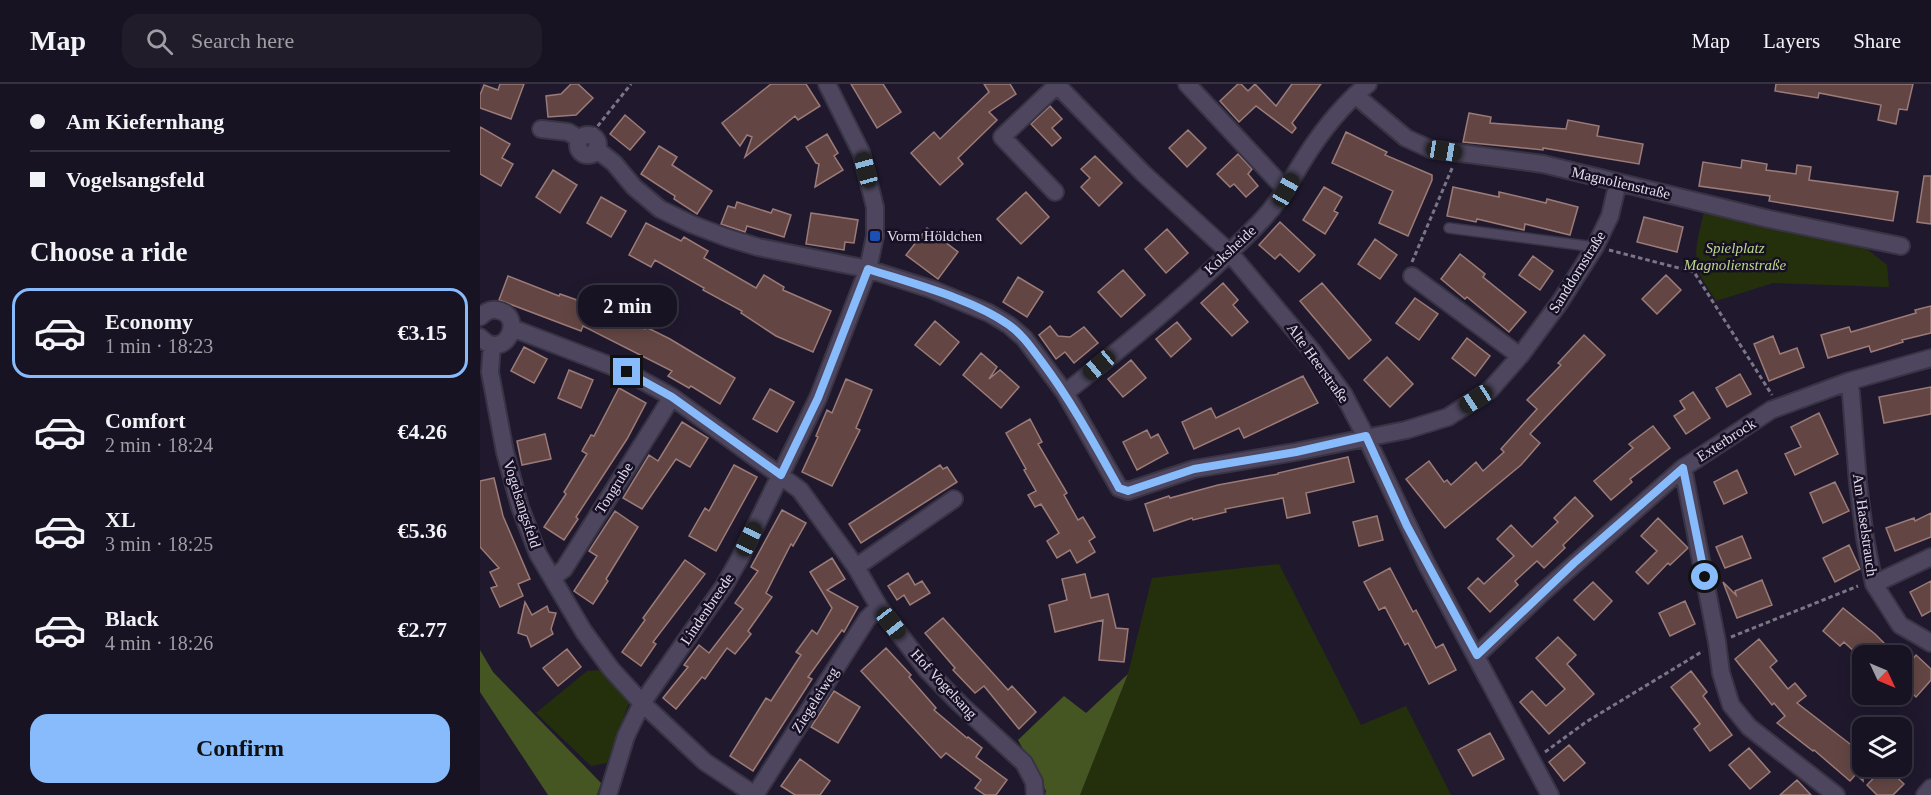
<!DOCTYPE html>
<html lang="en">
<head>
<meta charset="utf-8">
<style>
	:root { --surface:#181322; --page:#211c2a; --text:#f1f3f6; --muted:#9f9ea5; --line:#363240; --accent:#87bbfb }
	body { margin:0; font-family:"Times New Roman",serif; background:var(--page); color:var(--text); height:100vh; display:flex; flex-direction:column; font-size:22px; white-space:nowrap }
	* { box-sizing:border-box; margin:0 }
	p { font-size:20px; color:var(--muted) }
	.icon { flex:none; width:33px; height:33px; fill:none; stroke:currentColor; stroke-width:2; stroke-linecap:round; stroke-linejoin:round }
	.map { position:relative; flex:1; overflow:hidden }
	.details { display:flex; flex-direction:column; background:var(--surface); width:480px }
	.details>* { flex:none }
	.guide { display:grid; align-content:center; height:132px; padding:0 30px; background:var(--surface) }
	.needle { width:39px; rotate:134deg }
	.buttons { position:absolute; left:1372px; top:561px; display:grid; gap:12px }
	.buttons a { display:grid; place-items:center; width:60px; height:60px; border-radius:12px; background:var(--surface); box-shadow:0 3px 15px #0003,0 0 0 2px var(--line); font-size:30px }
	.end { position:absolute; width:27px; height:27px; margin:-14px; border:8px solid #87bbfb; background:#111; box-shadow:0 0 0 3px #111 }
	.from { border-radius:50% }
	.bubble { position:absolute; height:42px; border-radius:18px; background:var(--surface); box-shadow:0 3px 15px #0003,0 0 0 2px var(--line); font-size:20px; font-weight:600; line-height:42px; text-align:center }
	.car { position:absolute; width:18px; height:36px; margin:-18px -9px; border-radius:8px; box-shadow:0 0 4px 2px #0007; background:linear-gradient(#222 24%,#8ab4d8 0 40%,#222 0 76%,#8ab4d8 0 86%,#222 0) }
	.guide b { display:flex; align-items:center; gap:21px; height:57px; font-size:22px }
	.guide b+b { border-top:2px solid var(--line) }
	.guide i { width:15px; height:15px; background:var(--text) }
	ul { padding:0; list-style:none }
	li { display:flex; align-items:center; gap:18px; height:90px; margin:0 12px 9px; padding:0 18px; border:3px solid transparent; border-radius:18px }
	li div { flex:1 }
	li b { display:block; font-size:22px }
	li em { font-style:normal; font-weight:600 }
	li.active { border-color:var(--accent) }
	li>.icon { width:54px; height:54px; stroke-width:1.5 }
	h2 { padding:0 30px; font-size:27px; line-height:72px }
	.cta { display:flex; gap:12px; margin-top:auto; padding:12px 30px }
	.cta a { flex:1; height:69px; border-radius:18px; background:var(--accent); color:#111; font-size:24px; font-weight:600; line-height:69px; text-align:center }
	header { display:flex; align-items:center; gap:36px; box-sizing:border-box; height:84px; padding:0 30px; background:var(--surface); border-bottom:2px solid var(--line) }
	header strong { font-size:28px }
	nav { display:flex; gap:33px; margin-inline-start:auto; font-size:21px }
	.search { width:420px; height:54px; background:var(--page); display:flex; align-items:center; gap:15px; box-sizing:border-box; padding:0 21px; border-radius:18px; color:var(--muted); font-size:22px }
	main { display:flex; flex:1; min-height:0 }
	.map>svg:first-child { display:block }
	.green { fill:#24300b }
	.forest { fill:#455623 }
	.building { fill:#634643; stroke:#9b7b78; stroke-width:1.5 }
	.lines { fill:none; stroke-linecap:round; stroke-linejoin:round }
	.service-casing { stroke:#393445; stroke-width:12 }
	.minor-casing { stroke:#393445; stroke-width:20 }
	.path { stroke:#7a7587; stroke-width:3; stroke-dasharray:4.5 3; stroke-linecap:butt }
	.service { stroke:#4d465e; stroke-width:9 }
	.minor { stroke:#4d465e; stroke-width:16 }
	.route { stroke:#87bbfb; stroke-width:8 }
	.transit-dot { fill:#1a4fb4; stroke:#171024; stroke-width:2 }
	.labels { text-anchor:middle; stroke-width:5; stroke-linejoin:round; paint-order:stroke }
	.street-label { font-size:15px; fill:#e0dceb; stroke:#171024 }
	.poi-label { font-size:15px; fill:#e0dceb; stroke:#171024; text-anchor:start }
	.park-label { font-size:15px; font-style:italic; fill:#bad889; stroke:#171024 }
</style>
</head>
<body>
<header>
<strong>Map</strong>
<div class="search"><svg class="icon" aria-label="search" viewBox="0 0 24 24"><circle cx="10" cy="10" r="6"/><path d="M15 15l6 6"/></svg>Search here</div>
<nav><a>Map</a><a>Layers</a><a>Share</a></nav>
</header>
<main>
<section class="details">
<div class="guide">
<b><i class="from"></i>Am Kiefernhang</b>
<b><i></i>Vogelsangsfeld</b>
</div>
<h2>Choose a ride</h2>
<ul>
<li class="active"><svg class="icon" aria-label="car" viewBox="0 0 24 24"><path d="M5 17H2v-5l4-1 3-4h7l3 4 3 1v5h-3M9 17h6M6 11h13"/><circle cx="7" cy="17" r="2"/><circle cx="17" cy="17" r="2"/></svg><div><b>Economy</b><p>1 min · 18:23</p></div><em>€3.15</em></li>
<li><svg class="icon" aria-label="car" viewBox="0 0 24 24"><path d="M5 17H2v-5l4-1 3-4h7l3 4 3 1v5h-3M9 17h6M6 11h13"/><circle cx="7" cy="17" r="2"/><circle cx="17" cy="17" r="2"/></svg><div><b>Comfort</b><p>2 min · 18:24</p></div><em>€4.26</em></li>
<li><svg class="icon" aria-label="car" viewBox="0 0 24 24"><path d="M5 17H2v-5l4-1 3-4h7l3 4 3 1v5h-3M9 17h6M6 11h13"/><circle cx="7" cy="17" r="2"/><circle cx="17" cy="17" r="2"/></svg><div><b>XL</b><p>3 min · 18:25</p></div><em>€5.36</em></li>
<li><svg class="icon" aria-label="car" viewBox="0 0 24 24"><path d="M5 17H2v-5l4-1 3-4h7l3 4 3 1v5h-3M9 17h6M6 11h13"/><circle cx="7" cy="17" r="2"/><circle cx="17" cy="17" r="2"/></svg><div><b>Black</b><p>4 min · 18:26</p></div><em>€2.77</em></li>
</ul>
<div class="cta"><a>Confirm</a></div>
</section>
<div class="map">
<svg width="1451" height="711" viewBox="0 0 1451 711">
	<rect width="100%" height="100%" fill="#20192e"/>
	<path class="green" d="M1224 128 1307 148 1383 162 1407 181 1409 203 1293 199 1236 217C1231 208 1223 198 1219 188 1212 169 1220 146 1224 128Z
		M799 480 881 641 926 622 971 711H600L648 590 672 494Z
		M122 586 149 619 127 679 111 682 56 629 107 587Z"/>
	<path class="forest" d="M0 566 13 588 121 699 117 711H68L0 608Z
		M648 590 600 711H565L566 707 538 656 584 612 606 629Z"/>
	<path class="building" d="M20 0H44L31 35 0 24V11L4 1 18 6Z
		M91 0H98L113 14 96 31 68 33 66 12 81 10Z
		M291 0H326L340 22 318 36 315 32 265 73 272 53 267 51 260 62 242 39Z
		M371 0H403L421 28 397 44Z
		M504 0H530L536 10 509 28 517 36 478 74 483 80 460 101 431 69 454 48 460 55 509 8Z
		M758 0H761L768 7 775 0 796 22 812 0H841L812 39 816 44 812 49 776 22 759 38 740 17Z
		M1296 0H1433L1427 26 1419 25 1416 40 1398 36 1401 21 1339 9 1338 14 1295 7Z
		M570 22 582 35 572 44 581 54 572 62 551 40Z
		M989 29 1011 33 1010 39 1086 45 1088 36 1119 42 1117 52 1163 60 1159 80 1063 64V66L983 58Z
		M145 31 165 48 150 66 130 50Z
		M0 43 30 60 22 74 33 80 21 102 0 90Z
		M708 46 726 64 707 83 689 64Z
		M866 48 907 68 905 71 952 91V96L928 152 899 139 913 107 852 79Z
		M347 50 358 69 354 72 363 86 335 103 339 80 336 79 326 63Z
		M179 62 197 73 192 81 232 107 217 130 194 115 195 112 161 90Z
		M758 70 772 85 768 90 778 102 766 113 754 100 750 103 737 90Z
		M615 72 642 99 619 122 601 103 610 94 601 85Z
		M1262 76 1287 80 1286 86 1316 90 1317 81 1331 83 1329 96 1418 108 1413 137 1289 117 1290 112 1219 102 1223 78 1261 84Z
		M73 86 97 101 80 129 56 113Z
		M1444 92H1451V140L1437 138Z
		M844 103 862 113 854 127 858 129 845 150 823 136Z
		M973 103 1019 113V108L1066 119 1067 115 1098 123 1090 151 1045 140 1044 146 997 135 996 138 967 132Z
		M546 108 569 133 541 160 517 135Z
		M121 113 146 127 131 153 107 139Z
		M257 118 291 129 293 125 311 131 304 153 267 142 265 148 241 140 248 122 255 124Z
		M331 129 378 136 374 159 365 158 364 166 326 160Z
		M1164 133 1203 143 1197 168 1157 158Z
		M800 138 835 171 819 188 800 170 795 175 779 161Z
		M166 139 201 157 204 153 228 167 224 174 276 204 284 191 304 203 303 206 351 227 333 268 296 252 261 229 262 227 223 206 224 204 175 176 171 183 149 171Z
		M447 144 478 168 458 195 426 171Z
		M687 145 708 169 686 189 665 165Z
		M895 155 917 171 900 195 878 180Z
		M980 170 1005 190 1003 193 1046 228 1029 248 987 213 985 215 961 195Z
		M1053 172 1073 187 1060 206 1039 191Z
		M643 186 665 211 641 233 618 208Z
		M1186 191 1201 206 1177 230 1162 215Z
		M28 192 79 212 80 210 128 227 165 245 166 243 190 255 255 294 240 320 211 302 209 304 188 292 192 287 103 242 101 247 19 216Z
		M538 193 563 208 547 233 523 218Z
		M743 199 758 216 753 221 768 238 752 252 721 219Z
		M842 199 891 256 869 275 820 217Z
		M935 214 958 230 939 256 916 239Z
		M1451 222V249L1422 256 1423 258 1391 268 1389 262 1348 274 1341 251 1369 243 1371 248 1436 229 1435 226Z
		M455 237 479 258 460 281 435 261Z
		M697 238 711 255 691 273 676 255Z
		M570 242 578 252 590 253 604 243 618 259 594 279 585 268 576 275 559 251Z
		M1104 251 1125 271 1050 350 1060 359 1041 381 965 444 926 395 949 377 964 398 967 396 971 401 996 378 1003 387 1024 368 1021 365 1057 325 1047 316 1081 281 1078 279Z
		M1293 252 1300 270 1317 264 1324 283 1289 297 1274 260Z
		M987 254 1010 272 995 292 972 274Z
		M44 263 67 275 54 299 31 287Z
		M501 269 517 283 509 295 520 286 539 303 521 324 483 291Z
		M907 273 933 300 910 323 884 296Z
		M651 276 666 294 643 313 628 295Z
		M89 286 113 296 101 324 78 314Z
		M1260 290 1271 310 1247 323 1236 304Z
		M823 292 838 319 764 354 759 344 714 365 702 338 731 324 736 334Z
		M366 295 392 306 376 344 380 346 352 402 322 388 338 353 336 352 347 326 352 329Z
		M1451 303V330L1404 339 1399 313Z
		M139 304 166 319 147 355 96 433 98 435 84 456 64 443 86 410 84 408 107 370 102 367 111 351 114 352Z
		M290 305 314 318 297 348 273 335Z
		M1213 308 1230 334 1206 350 1194 332 1205 325 1200 317Z
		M1339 329 1358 370 1315 391 1305 370 1321 363 1311 343Z
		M550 335 562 358 558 360 587 409 584 411 598 436 603 433 615 453 609 457 615 468 597 479 590 466 577 474 567 457 579 449 561 420 555 423 548 411 556 407 544 386 546 385 526 349Z
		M202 338 228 354 210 383 196 375 162 425 143 414 169 371 178 377Z
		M1173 342 1190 364 1150 395 1152 398 1131 416 1114 397 1153 364 1149 360Z
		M667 346 671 354 678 350 688 369 657 386 643 358Z
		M65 350 71 375 42 381 37 357Z
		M868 373 874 398 826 409 830 429 807 434 803 414 745 425 746 428 713 436 712 434 674 447 665 420 689 412 690 414 738 401 798 390V389Z
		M254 381 277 393 236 467 209 452 225 424 229 427Z
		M460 381 463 385 467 383 477 398 381 459 369 440Z
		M1257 386 1267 409 1244 420 1234 398Z
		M14 394 23 432 50 495 38 500 43 512 20 523 11 504 17 502 10 488 19 484 0 463V397Z
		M1355 398 1369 427 1343 439 1330 409Z
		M1095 413 1113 432 1083 461 1085 464 1064 484 1057 477 1035 497 1038 501 1010 528 988 504 998 494 1004 500 1034 472 1017 455 1031 441 1052 463 1078 438 1074 434Z
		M302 426 326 439 313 462 311 460 286 509 292 513 268 547 271 550 255 570 247 564 225 595 222 593 196 625 183 614 208 583 204 581 219 561 229 569 263 525 255 519 278 487 271 483Z
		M135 427 158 443 126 495 128 497 113 520 94 507 117 472 109 467Z
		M1451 429V453L1415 467 1406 444 1434 434 1435 437Z
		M897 432 903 456 879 462 873 438Z
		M1178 434 1208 464 1190 481 1188 479 1168 500 1156 488 1177 467 1161 452Z
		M1262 452 1271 474 1245 484 1236 463Z
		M1369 461 1380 485 1355 498 1343 474Z
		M352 474 365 495 347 506 378 523 364 548 362 546 328 593 332 595 273 687 250 672 286 614 291 617 321 571 316 568 332 546 337 550 352 524 330 488Z
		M205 476 225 490 173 558 176 560 161 582 142 568 165 536 163 534Z
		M910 484 933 528 936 526 956 564 963 560 976 586 949 600 928 559 925 561 905 523 899 526 884 498Z
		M428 489 435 501 442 497 450 509 430 521 424 511 417 516 408 502Z
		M605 490 611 514 628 510 636 544 648 545 644 578 619 576 623 536 575 548 569 521 587 516 582 495Z
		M1282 496 1292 521 1257 534 1243 498 1256 511 1255 507Z
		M1451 497V527L1442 532 1430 508Z
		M1113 498 1132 517 1114 536 1094 516Z
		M1205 517 1215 540 1190 552 1179 529Z
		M45 518 52 531 67 522 69 528 76 529 71 545 73 550 51 563 47 552 38 549Z
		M1363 524 1395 550 1417 572H1379L1364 558 1360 562 1343 547Z
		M463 534 528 606 532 602 556 628 539 645 504 602 495 609 473 586 475 584 445 549Z
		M1078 553 1096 571 1087 580 1114 610 1069 650 1040 618 1052 607 1066 622 1085 605 1056 574Z
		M1279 555 1297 577 1290 583 1308 605 1315 599 1326 612 1317 619 1383 670V697L1376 690 1370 697 1334 666 1333 667 1297 639 1305 632 1294 619 1292 621 1255 575Z
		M406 564 431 591 429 593 456 624 454 626 487 654 488 653 502 664 496 673 527 696 516 711H505L495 704 501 696 466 669 461 674 381 587Z
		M87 565 101 583 78 602 63 584Z
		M1436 571 1451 585V596L1436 613 1422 600V576L1428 581Z
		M1211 587 1227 608 1223 612 1252 651 1230 667 1214 645 1220 640 1191 603Z
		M354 607 380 623 358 659 331 643Z
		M1010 649 1024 675 993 692 978 666Z
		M1089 661 1105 679 1084 697 1069 678Z
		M1269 664 1290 688 1270 705 1249 681Z
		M320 675 350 697 340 711H315L301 702Z
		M1405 682 1424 700 1413 711H1397L1387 701Z
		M1317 696 1331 711H1300Z"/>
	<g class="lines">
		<defs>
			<path id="service" d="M969 144 1115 163"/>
			<path id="minor" d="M576 0 664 90 749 168 832 267 864 311 886 353 947 481 1070 711
				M707 0 806 106
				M875 11 926 54 950 65 1063 80 1289 135 1421 162
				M61 45 88 48 100 55
				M98 61a10 10 0 1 1 20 0a10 10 0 1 1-20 0Z
				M116 65 134 79 154 103 180 125 211 140 248 154 278 163 388 185 451 205 509 229 529 241 544 254 585 309 639 404 648 407 714 385 815 368 926 346 968 333 1010 306 1040 272 1080 218 1115 163 1130 132 1138 98
				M575 108 522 53 577 1
				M932 192 1040 272
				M0 233C5 228 10 225 17 226 47 231 25 280 0 253
				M32 244 147 288 192 313 320 406 376 483 399 523 446 585 479 619 544 679 554 698 555 711
				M12 261 10 288 25 368 40 423 58 470 104 548 131 585 162 619 225 678 275 711
				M1370 297 1378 399 1385 454 1394 500 1420 541 1451 559
				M585 309C653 255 722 199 781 137 798 119 809 100 821 80 838 52 862 21 888 0
				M1203 384 1237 558 1241 589 1251 621 1269 643 1356 711
				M376 483 474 415
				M73 493 84 485 192 313
				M1394 500 1451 473
				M997 571 1062 509 1203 384 1291 326 1370 297 1451 274
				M128 711 146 652 162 619 244 502 260 474 338 314 388 185 395 152V123L381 68 347 0
				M275 711 387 535 399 523
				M1445 711 1451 704"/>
		</defs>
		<use href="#service" class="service-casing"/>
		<use href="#minor" class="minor-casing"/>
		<path class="path" d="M113 48 151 0
			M1129 166 1214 188 1292 311
			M932 178 973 82
			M1251 553 1378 502
			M1065 668 1106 638 1223 567"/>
		<use href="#service" class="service"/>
		<use href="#minor" class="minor"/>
	</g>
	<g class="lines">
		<path class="route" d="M147 288 192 313 301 391 338 314 388 185C431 199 493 215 529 241 543 251 552 265 562 278 592 318 615 361 639 404L648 407 714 385 816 368 886 352 927 442 997 571 1094 479 1203 384 1225 493"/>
	</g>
	<rect class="transit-dot" x="389" y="146" width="12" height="12" rx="3"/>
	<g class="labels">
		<g class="street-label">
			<text transform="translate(1141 99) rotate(13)" y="5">Magnolienstraße</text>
			<text transform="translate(750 166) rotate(-43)" y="5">Koksheide</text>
			<text transform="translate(1097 188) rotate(-58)" y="5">Sanddornstraße</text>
			<text transform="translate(838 279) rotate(54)" y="5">Alte Heerstraße</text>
			<text transform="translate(1246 356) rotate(-33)" y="5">Exterbrock</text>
			<text transform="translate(134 404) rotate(-58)" y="5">Tongrube</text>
			<text transform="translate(42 420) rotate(72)" y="5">Vogelsangsfeld</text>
			<text transform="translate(1385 441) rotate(82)" y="5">Am Haselstrauch</text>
			<text transform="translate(227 525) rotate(-56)" y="5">Lindenbreede</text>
			<text transform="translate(464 600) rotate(47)" y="5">Hof Vogelsang</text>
			<text transform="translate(335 616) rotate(-58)" y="5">Ziegeleiweg</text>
		</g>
		<g class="poi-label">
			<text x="407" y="157">Vorm Höldchen</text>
		</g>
		<g class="park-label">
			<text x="1255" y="169">Spielplatz<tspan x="1255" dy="17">Magnolienstraße</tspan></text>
		</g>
	</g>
</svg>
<div class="buttons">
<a><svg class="needle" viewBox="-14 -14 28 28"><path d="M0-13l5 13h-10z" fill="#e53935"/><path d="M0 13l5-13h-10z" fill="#9f9ea5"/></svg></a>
<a><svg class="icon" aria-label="layers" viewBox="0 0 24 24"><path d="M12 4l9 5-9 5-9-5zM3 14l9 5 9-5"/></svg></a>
</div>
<i class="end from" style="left:1225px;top:493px"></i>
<i class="end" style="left:147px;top:288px"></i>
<div class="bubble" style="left:98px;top:201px;width:99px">2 min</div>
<i class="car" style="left:964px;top:67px;rotate:99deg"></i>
<i class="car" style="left:386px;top:86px;rotate:345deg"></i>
<i class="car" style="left:806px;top:106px;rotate:29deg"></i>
<i class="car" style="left:619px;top:281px;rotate:230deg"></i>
<i class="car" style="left:996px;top:315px;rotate:237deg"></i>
<i class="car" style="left:269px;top:455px;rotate:25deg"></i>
<i class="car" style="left:411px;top:539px;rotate:142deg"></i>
</div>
</main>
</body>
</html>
